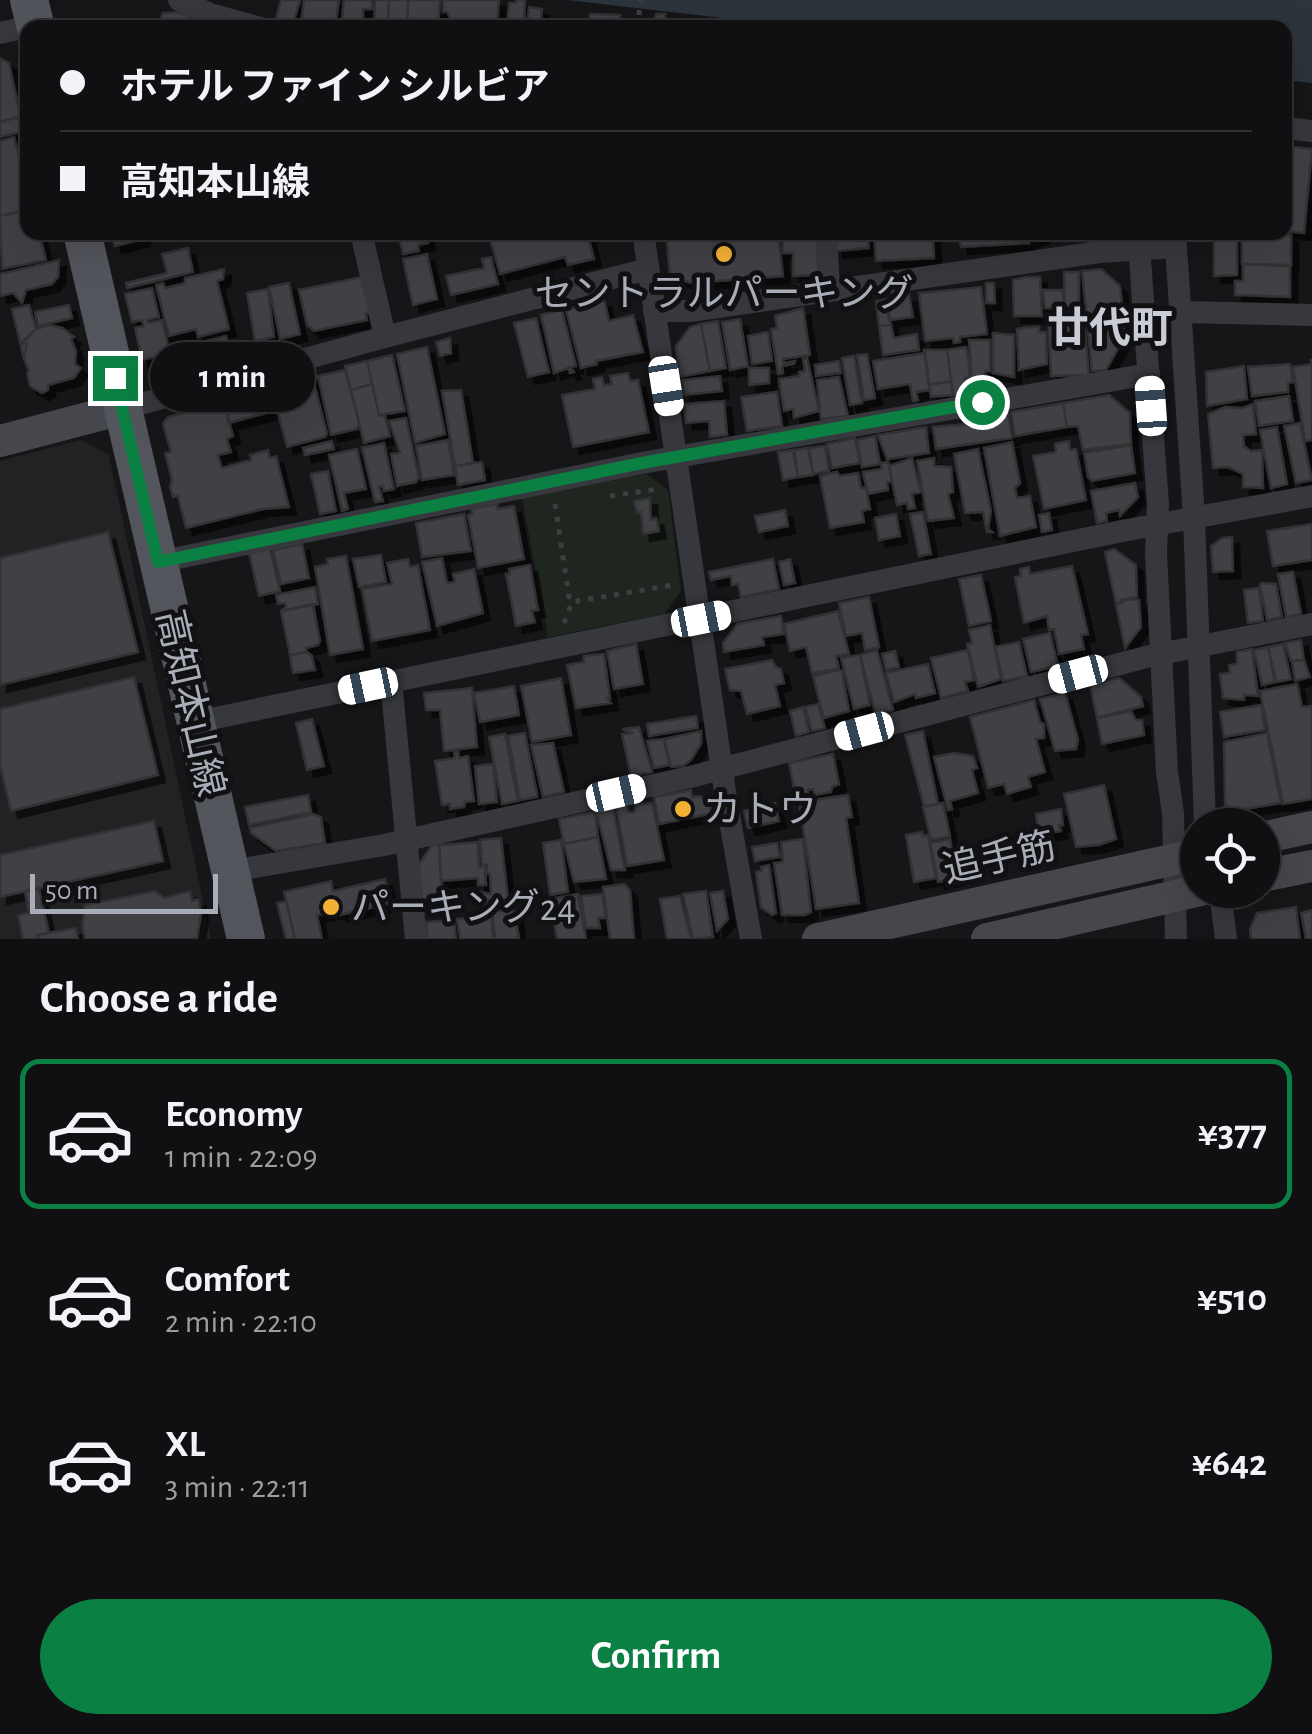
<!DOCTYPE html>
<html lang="en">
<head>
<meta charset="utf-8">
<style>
	:root { --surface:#101012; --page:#1e1e20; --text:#f1f3f6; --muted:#9c9d9f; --line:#303032; --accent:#0b8043 }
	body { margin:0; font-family:"Alegreya Sans","Noto Sans JP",sans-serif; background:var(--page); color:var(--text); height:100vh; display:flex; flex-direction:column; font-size:38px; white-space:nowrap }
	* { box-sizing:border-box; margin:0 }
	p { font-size:32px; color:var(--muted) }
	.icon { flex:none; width:55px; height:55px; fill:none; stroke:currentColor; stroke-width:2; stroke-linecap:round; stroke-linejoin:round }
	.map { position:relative; height:939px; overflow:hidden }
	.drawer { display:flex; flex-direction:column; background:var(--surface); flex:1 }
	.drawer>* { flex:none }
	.banner { position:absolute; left:20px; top:20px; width:1272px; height:220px; border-radius:20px; box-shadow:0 10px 40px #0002,0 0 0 2px var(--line); display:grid; align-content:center; height:220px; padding:0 40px; background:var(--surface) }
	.buttons { position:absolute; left:1180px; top:808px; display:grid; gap:20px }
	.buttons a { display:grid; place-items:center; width:100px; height:100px; border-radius:50%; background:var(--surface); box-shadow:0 10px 40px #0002,0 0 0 2px var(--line); font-size:50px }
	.scale { position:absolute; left:30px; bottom:25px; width:188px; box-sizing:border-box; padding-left:10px; border:5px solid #a8adb8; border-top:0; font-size:28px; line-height:35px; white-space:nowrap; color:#a8adb8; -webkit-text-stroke:8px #111113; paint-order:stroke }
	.end { position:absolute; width:45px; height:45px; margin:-22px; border:12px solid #0b8043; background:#fff; box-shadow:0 0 0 5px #fff }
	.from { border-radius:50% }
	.bubble { position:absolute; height:70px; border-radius:35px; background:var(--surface); box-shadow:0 10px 40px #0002,0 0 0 2px var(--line); font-size:32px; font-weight:700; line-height:70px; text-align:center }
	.car { position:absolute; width:30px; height:60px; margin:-30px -15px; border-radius:12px; box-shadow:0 0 8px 2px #0007; background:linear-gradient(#fff 24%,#345 0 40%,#fff 0 76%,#345 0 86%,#fff 0) }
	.banner b { display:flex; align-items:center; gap:35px; height:95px; font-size:38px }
	.banner b+b { border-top:2px solid var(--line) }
	.banner i { width:25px; height:25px; background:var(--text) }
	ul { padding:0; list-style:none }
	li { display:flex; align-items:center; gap:30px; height:150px; margin:0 20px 15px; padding:0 20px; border:5px solid transparent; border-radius:20px }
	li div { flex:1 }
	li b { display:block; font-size:38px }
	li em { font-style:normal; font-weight:700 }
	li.on { border-color:var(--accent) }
	li>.icon { width:90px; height:90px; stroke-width:1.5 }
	h2 { padding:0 40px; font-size:45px; line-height:120px }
	.cta { display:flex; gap:20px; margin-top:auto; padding:20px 40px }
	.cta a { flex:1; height:115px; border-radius:60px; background:var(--accent); color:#fff; font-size:40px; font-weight:700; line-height:115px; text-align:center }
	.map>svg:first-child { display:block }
	.built { fill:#222225 }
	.green { fill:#1e261f }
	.water { fill:#2c353c }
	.building { fill:#404145; stroke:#303034; stroke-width:2.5; filter:url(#shadow) }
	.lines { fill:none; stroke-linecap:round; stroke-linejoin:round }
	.path { stroke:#3d3f44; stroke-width:5; stroke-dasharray:5 8; stroke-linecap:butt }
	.street { stroke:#37383d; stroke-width:22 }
	.secondary { stroke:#45474d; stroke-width:32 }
	.primary { stroke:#53555c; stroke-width:38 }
	.route { stroke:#0b8043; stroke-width:12 }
	.poi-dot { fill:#f2b134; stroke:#111113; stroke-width:4 }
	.labels { text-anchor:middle; stroke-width:10; stroke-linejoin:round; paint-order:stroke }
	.poi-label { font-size:38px; fill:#a8adb8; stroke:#111113; text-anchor:start }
	.street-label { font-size:38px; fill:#a8adb8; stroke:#111113 }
	.quarter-label { font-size:42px; font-weight:bold; fill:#c9ccd4; stroke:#111113 }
</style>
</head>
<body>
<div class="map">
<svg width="1312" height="939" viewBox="0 0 1312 939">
	<defs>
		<filter id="shadow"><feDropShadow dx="7" dy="7" stdDeviation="0" flood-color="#0009"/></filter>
	</defs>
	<rect width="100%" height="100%" fill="#161618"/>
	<path class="built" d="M81 440 109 455 211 939H0V461Z"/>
	<path class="green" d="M646 474 668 490 681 591 664 614 548 637 522 498Z"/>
	<path class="water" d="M567 0H1312V83L1285 80V28H810Z"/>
	<path class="building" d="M281 0H300L293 24 276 18Z
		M304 0H339L335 28 301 24Z
		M344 0H372V9H363V28H341Z
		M375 0H389L388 28H374Z
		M389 0H408L407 28H388Z
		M408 0H440L438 28H407Z
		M443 0H499L497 26 464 27V24H447L450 18 447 12H443Z
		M517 0H525L524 28H507L509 3H516Z
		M529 7 542 9 540 28H527Z
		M179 12 190 17 187 20 189 28H157L163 13Z
		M590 14 620 15 619 28H589Z
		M656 14H665V20H694L695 28H653Z
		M0 58 9 63 20 113 18 117 0 122Z
		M18 117 21 132 0 137V122Z
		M14 137 28 190V210L0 216V141Z
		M1286 146 1312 149 1304 233 1285 231Z
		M28 210V232H39L46 260 2 269 0 216Z
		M111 232H142L143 239 115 246Z
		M398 232H426L428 243 418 245 419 251 403 254Z
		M488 232H587L594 259 568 265 565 257 500 274Z
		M666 232H778L783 276 691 283 670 276Z
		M782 232H819L820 275 793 276V253H783Z
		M834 232H867L869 248 836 251Z
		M874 232H933L934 258 876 261Z
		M958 232H1042V236L1029 240V243L961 247Z
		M1242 235H1291V265L1242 264Z
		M1214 238H1237V275L1214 276Z
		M188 248 193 272 127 288 126 283 167 273 162 254Z
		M427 254 437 299 413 305 403 259Z
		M491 257 498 284 451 295 446 276 484 268 482 259Z
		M59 260 58 277 52 284 26 290 22 303 13 293 0 296V274Z
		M1243 264 1290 266V297L1235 295V281H1243Z
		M224 269 223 279 217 281 229 329 198 337 196 329 169 336 156 285 163 283 165 288 185 283V278Z
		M1101 269 1120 286 1125 336 1106 370 1092 371 1082 271Z
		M1064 272H1079V306H1065Z
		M362 277 370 312 366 314 367 320 314 331 307 325 299 290Z
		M1026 277H1040L1042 316H1014L1013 280Z
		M289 283 300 334 280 339 269 287Z
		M986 283H994L995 303H986Z
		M981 287 987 334 960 337V342L954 343 953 338 925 341 919 293Z
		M152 288 159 317 147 320 148 323 162 320 170 353 142 360 135 328 144 326 142 320 132 322 125 294Z
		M268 289 274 337 255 341 247 293Z
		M1043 290H1063L1064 308H1045Z
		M909 295 913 317 889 320 886 299Z
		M886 299 891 325 879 326 876 301Z
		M604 300 609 321 633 315 643 352 596 361 597 364 581 368 566 310Z
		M29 305 36 329 23 341 27 344 24 359 12 309Z
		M69 305 72 318 38 326 35 312Z
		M803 308 810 355 783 359 784 363 795 361 794 364 782 366 783 373 778 374 771 329 777 328 775 316Z
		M562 310 576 366 570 367 574 372 570 373 568 368 554 373 541 315Z
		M1065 312H1083L1089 375 1051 376 1048 315Z
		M536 318 549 372 528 377 514 323Z
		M740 319 748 366 730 370 722 322Z
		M718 321 726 368 710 371 701 324Z
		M701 324 710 371 679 377 676 346 690 327Z
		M49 325 62 328 74 337 71 339 76 351 75 364 81 368 74 378 48 385V390L42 393 30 386 27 373 29 371 24 359 27 344 23 343 36 329Z
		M891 325 894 338 917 334 919 350 883 355 879 326Z
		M1027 327H1039V332H1046L1047 364 1019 370 1017 329Z
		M768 332 772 361 752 364 748 336Z
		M993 333 1014 335V377L993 373Z
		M226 336 231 356 213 361 207 341Z
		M450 338 451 353 440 356 436 342Z
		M969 340H990V371H985V383H972Z
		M427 347 445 434 415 443 397 354Z
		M966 347 969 363V378H965L968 393 953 395 947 350Z
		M924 350H947L951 381 929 385Z
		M925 353 930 390 916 392 918 400 913 401 910 384 878 389 873 361Z
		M867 354 875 398 864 400 857 355Z
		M392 355 405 411 379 415 367 361Z
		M854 356 862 403 850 405 842 358Z
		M807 358 819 411 794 418 793 409 784 411 779 379 800 376 799 372 805 371 803 359Z
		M1311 360H1312V440L1305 441 1293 367 1312 364Z
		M367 361 372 384 351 390 345 366Z
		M839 361 841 373 816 376 815 365Z
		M1290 364 1293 382 1288 383V392L1252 396 1248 367Z
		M1244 366 1247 399 1207 406 1206 372Z
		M749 368H769V383L749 385Z
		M345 370 359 422 357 429 331 435 318 376Z
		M628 373 630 381 638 380 649 432 573 447 562 395 595 389 593 379 602 377 604 385 612 384 610 376Z
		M312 376 327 433 325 437 287 447 277 409 292 405 291 401 298 399 294 381Z
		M720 376 722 391 684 395 682 380Z
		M839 377 848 416 821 419 817 380Z
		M951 381 953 395 931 397 929 385Z
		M372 384 379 415 385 416 390 436 364 443 351 390Z
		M264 390 270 412 229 423 224 403 230 398Z
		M461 390 473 463 455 466 442 391Z
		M777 392 782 426 747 431 741 397Z
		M1109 395 1130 413 1131 444 1083 450 1078 426 1067 427 1063 403Z
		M1289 396 1293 421 1259 426 1255 401Z
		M724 401 727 435 710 437 709 421 686 423 684 404Z
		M224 403 233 436 227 439 231 452 218 455 222 468 251 460 250 455 268 450 270 458 276 456 289 507 263 509 186 528 178 496 173 497 170 487 172 480 165 453 171 452 163 424 168 417Z
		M1063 403 1067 427 1015 436 1011 412Z
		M1253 404 1256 434 1243 435 1244 446 1251 451 1262 450 1263 488 1243 487V474L1228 467 1213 468 1208 414 1225 407 1243 408Z
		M1008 413 1012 438 936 449 933 427 996 422 995 415Z
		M406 418 419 478 416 482 397 486 391 454 400 453 389 421Z
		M1300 423 1312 480 1296 483 1284 426Z
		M926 427 929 453 887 459 878 435Z
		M1277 427 1287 484 1271 488 1260 430Z
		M875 436 880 464 862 467 857 440Z
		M855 438 860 463 832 468 827 444Z
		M448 440 454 475 422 480 416 446Z
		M332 441 334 449 305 455 303 448Z
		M1069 441 1070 450 1076 449 1086 500 1044 509 1033 456 1056 452 1055 444Z
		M1012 442 1020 483 1015 488 1017 498 1030 496 1036 527 1000 536 984 448Z
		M384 443 394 489 384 491 383 486 379 487 383 501 375 502 362 448Z
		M1131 445 1135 473 1092 481 1088 477 1084 453Z
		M825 446 829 471 813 474 809 448Z
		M808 448 813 475 798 477 794 450Z
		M357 449 366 489 344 493 348 509 342 511 329 455Z
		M978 449 991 511 988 529 992 532H987L983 512 965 513 954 454Z
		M793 450 798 477 783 480 778 452Z
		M912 458 921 492 912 494 915 508 908 509 907 503 897 505 889 466Z
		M934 458V466L951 467 953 492 948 494 954 518 928 521 917 461Z
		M482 462 485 480 458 485 455 466Z
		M888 462 892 481 887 482 888 490 868 494 863 472 882 469 881 463Z
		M328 471 336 511 320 514 311 474Z
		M837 472 840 476 858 473 861 488 866 487 870 509 862 511 864 522 830 528 820 476Z
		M1135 483 1138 497 1120 516 1119 510 1106 513 1107 521 1097 523 1091 491Z
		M650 498 651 520 656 518 659 531 643 534 641 512 637 513 634 501Z
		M497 504 498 509 514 506 524 559 478 568 468 515 472 514 471 509Z
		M785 510 788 526 759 532 755 516Z
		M923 512 931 554 919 556 910 514Z
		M1049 513 1052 530 1042 532 1039 515Z
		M464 514 471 551 422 557 416 523Z
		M896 514 900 536 879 540 875 518Z
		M1312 524V560L1273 566 1267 531Z
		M108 532 138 652 0 685V558Z
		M1232 537 1233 571 1213 572 1211 546 1222 538Z
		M302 544 309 578 281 584 273 550Z
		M270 549 280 591 259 596 249 553Z
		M1114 549 1136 565 1137 597 1121 600 1122 603 1116 604 1105 552Z
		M381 555 386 582 359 587 353 559Z
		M346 556 363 649 330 655 315 567 328 564 327 559Z
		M442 558 447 583 455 582 453 574 474 569 483 613 437 626 422 562Z
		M408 559 410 567 418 565 430 630 372 641 362 589 392 584 387 563Z
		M773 559 779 589 741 597 738 584 732 585 731 576 711 580 709 572Z
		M790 559 795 583 784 585 779 562Z
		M530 565 538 610 532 611 535 622 516 626 506 574H510L509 569Z
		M1072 566 1088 634 1081 635 1084 649 1059 654 1054 629 1049 630 1047 616 1024 623 1015 577 1021 576 1020 569 1029 567 1030 574Z
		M1293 572 1301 614 1286 617 1278 574Z
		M981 575 991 621 969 626 959 579Z
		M1262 583 1276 584 1282 617 1267 620 1260 585Z
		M315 587 318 604 281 611 286 607 285 603 278 604 276 595Z
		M1259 588 1263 621 1248 623 1244 590Z
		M869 597 879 647 865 650 862 633 846 636 839 603Z
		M1130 599 1139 600 1141 627 1125 648 1116 604Z
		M313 604 320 641 318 645 306 648 307 652 290 655 281 611Z
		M838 611 849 654 836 656 839 669 812 673 806 647 790 651 784 624Z
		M781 616 784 634 762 637 764 645 724 652 723 643 737 624Z
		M990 625 1001 679 978 687 967 644 972 643 969 630Z
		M1050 633 1058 666 1031 672 1023 639Z
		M1301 640 1304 660 1291 661 1285 643Z
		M1019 642 1027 676 1003 681 995 647Z
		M636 644 643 684 614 689 607 651Z
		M1283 644 1291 679 1276 682 1268 647Z
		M1268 647 1275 682 1262 685 1254 650Z
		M1252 649 1258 696 1244 695V700L1223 698 1220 674 1230 673 1229 665 1237 664V652Z
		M877 650 893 710 876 715 860 655Z
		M968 650 974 680 965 682 968 691 941 698 931 658Z
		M895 651 899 667 886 670 882 654Z
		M307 652 312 656 315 670 293 673 290 655Z
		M604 654 610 698H607L611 703 576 708 567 665 584 662V656Z
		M860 655 870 705 854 709 841 658Z
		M772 660 776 667 781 669 784 683 775 685 780 706 747 714 741 691 730 690 725 669Z
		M1304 660 1310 677 1295 681 1292 661Z
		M928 664 935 693 916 698 915 694 894 702 886 673Z
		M839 670 842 671 849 711 824 718 813 676Z
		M134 677 158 775 11 811 0 765V709Z
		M561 678 571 735 532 742 521 686Z
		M1119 678 1141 697 1143 706 1097 718 1090 685Z
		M1297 684 1302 707 1311 706 1312 712V799L1283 804 1260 691Z
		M514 686 519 715 480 722 474 693Z
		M472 688 477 747 444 751 440 710H426L424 693Z
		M1065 693 1078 740 1076 749 1055 751 1040 699Z
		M1034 700 1040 722 1044 724V738L1036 739 1045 772 1028 777 1031 787 1007 794 1004 784 988 788 970 717Z
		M818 704 825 728 812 731 805 707Z
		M1261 705 1265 730 1224 737 1220 712Z
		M803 707 809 732 796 736 790 711Z
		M1131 711 1136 720H1142L1144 735 1102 744 1097 718Z
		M696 716 698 728 649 736 647 724Z
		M312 719 324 766 307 770 296 723Z
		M639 727 652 772 631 776 622 734 633 733 622 729Z
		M701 731V744L691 760 683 766 671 767 664 739Z
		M923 731 938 804 924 806 905 735Z
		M525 733 537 794V797L520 800 508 736Z
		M1267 733 1281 803 1234 811 1225 805 1224 742Z
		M505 734 518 801 502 804 489 737Z
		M664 739 669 765 654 768 647 741Z
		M553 743 564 792 543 797 531 745Z
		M454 751H458L459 758 468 756 474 801 465 802 464 807 450 809V804L442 805 435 761 455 758Z
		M954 753 973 756 977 768 972 770 978 793 950 801 952 809 948 810 934 757Z
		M833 754 839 784 832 787 831 792 815 795 813 789 808 790 809 795 796 798 789 763Z
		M493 764 497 802 479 804 475 766Z
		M1104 785 1116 839 1099 845 1076 847 1064 794Z
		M691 790 692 797 700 796 711 804 710 814 659 824 654 797Z
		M308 795 311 812 249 825 245 807Z
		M848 795 852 817 846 818 859 903 816 909 799 802Z
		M626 803 628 812H634L636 805 652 803 664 860 627 866 616 806Z
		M775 803 779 821 748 828 744 811Z
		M943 803 950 836 931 840 923 807Z
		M613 807 625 870H611L596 810Z
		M1061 809 1063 825H1059L1061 831 1039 835 1036 814Z
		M595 812 598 837 564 844 559 819Z
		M313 814 321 817 325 843 276 851 251 833 250 828Z
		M154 821 163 861 0 897V855Z
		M922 832 923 836 928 835 936 878 914 882 906 835Z
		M598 837 606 879 574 882 564 844Z
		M501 838 508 899 487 900V905H482L481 892 491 894 490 874H487V865L482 864 480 840Z
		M803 839 811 912 805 915H782L774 863 783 862 781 842Z
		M950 839 957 878 938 882 930 843Z
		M561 840 568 892 550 895 543 843Z
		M478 842 479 867 485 866 486 885H478V878L441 881 439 845Z
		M777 843 780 857 755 861 752 847Z
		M432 845H439L443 898 421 899 419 864Z
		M769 865 776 913 772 915 761 907 756 872 762 871 761 867Z
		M385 879 391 903 340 915 338 911 317 915 322 939H295L284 892 331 881 333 891Z
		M624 884 630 890 634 939H610L603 887Z
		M39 889 49 933 37 935 38 939H23L18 915 29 913 25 891Z
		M155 891 164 898 190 891 192 901 198 899 201 913 197 939H85L82 926 85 905Z
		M706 891 713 937 693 939 683 894Z
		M723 891 728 919 717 931 710 893Z
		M578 894 586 939H557L550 899Z
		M602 894 606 918H598L600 928H586L581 896Z
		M680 896 691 939H667L660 899Z
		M286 901 295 939H286L277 903Z
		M1296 907 1300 939H1251L1250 929 1257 913Z
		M1312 910V939H1306L1301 913Z
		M492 911H515L519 939H495Z
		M491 915 493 939H460L457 919Z
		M454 920 456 939H427L426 922Z
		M76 928 78 939H38L37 935Z"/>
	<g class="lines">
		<path class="path" d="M638 28 640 0
			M610 496 658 489
			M555 504 569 597 572 602
			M564 623 572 602 673 585"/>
		<path class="street" d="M179 0 210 14 261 28
			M0 33 36 25
			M1285 128 1312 131
			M361 232 385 337
			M643 232 726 798 751 939
			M826 232 829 289
			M1138 232 1158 504 1156 553 1167 772 1173 813 1176 939
			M1175 232 1194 517 1205 825
			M654 311H690L1100 252 1175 247
			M1182 312 1312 315
			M122 409 385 337 648 269
			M158 562 642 463 1149 374
			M391 681 416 939
			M196 722 1122 531 1312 496
			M231 871 384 845 690 777 1150 656 1312 624
			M1220 890 1226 939"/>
		<path class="secondary" d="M0 441 122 409
			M1262 838 1312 827
			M1262 876 1312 866
			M818 939 1198 854
			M987 939 1201 890"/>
		<path class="primary" d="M29 0 36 28
			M82 232 246 939"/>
	</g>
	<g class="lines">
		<path class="route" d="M115 378 158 562 642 463 982 402"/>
	</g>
	<g class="poi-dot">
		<circle cx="724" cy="254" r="10"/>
		<circle cx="683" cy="809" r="10"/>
		<circle cx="331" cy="907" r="10"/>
	</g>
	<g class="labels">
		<g class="poi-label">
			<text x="724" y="306" text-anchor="middle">セントラルパーキング</text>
			<text x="703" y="822">カトウ</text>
			<text x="351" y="920">パーキング24</text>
		</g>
		<g class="street-label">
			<text transform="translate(191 703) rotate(77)" y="13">高知本山線</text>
			<text transform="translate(999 857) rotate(-13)" y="13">追手筋</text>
		</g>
		<g class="quarter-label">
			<text x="1110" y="342">廿代町</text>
		</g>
	</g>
</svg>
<div class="buttons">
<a><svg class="icon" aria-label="locate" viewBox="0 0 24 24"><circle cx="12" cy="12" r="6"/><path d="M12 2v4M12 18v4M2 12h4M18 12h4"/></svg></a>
</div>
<div class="scale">50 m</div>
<i class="end from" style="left:982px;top:402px"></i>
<i class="end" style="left:115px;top:378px"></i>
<div class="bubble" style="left:150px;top:342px;width:165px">1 min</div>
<i class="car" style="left:666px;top:386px;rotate:171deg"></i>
<i class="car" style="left:1151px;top:406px;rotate:356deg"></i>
<i class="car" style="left:701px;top:619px;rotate:79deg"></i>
<i class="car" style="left:1078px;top:674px;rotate:255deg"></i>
<i class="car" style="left:368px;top:686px;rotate:258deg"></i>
<i class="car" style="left:864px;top:731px;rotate:255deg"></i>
<i class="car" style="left:616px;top:793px;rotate:77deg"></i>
<div class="banner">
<b><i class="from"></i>ホテル ファイン シルビア</b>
<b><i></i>高知本山線</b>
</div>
</div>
<section class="drawer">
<h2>Choose a ride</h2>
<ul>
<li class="on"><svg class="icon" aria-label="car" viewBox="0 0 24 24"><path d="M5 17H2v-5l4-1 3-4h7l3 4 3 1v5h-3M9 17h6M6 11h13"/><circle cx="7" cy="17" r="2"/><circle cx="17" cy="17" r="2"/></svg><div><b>Economy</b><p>1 min · 22:09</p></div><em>¥377</em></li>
<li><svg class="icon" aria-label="car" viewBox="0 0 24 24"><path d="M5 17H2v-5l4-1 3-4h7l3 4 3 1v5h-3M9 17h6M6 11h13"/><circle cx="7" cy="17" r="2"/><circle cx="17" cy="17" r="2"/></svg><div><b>Comfort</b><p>2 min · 22:10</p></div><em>¥510</em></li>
<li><svg class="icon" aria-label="car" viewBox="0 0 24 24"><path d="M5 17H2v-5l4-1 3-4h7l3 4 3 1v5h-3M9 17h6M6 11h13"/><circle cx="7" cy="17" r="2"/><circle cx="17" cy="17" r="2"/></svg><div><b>XL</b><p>3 min · 22:11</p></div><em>¥642</em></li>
</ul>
<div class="cta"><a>Confirm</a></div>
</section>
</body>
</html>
